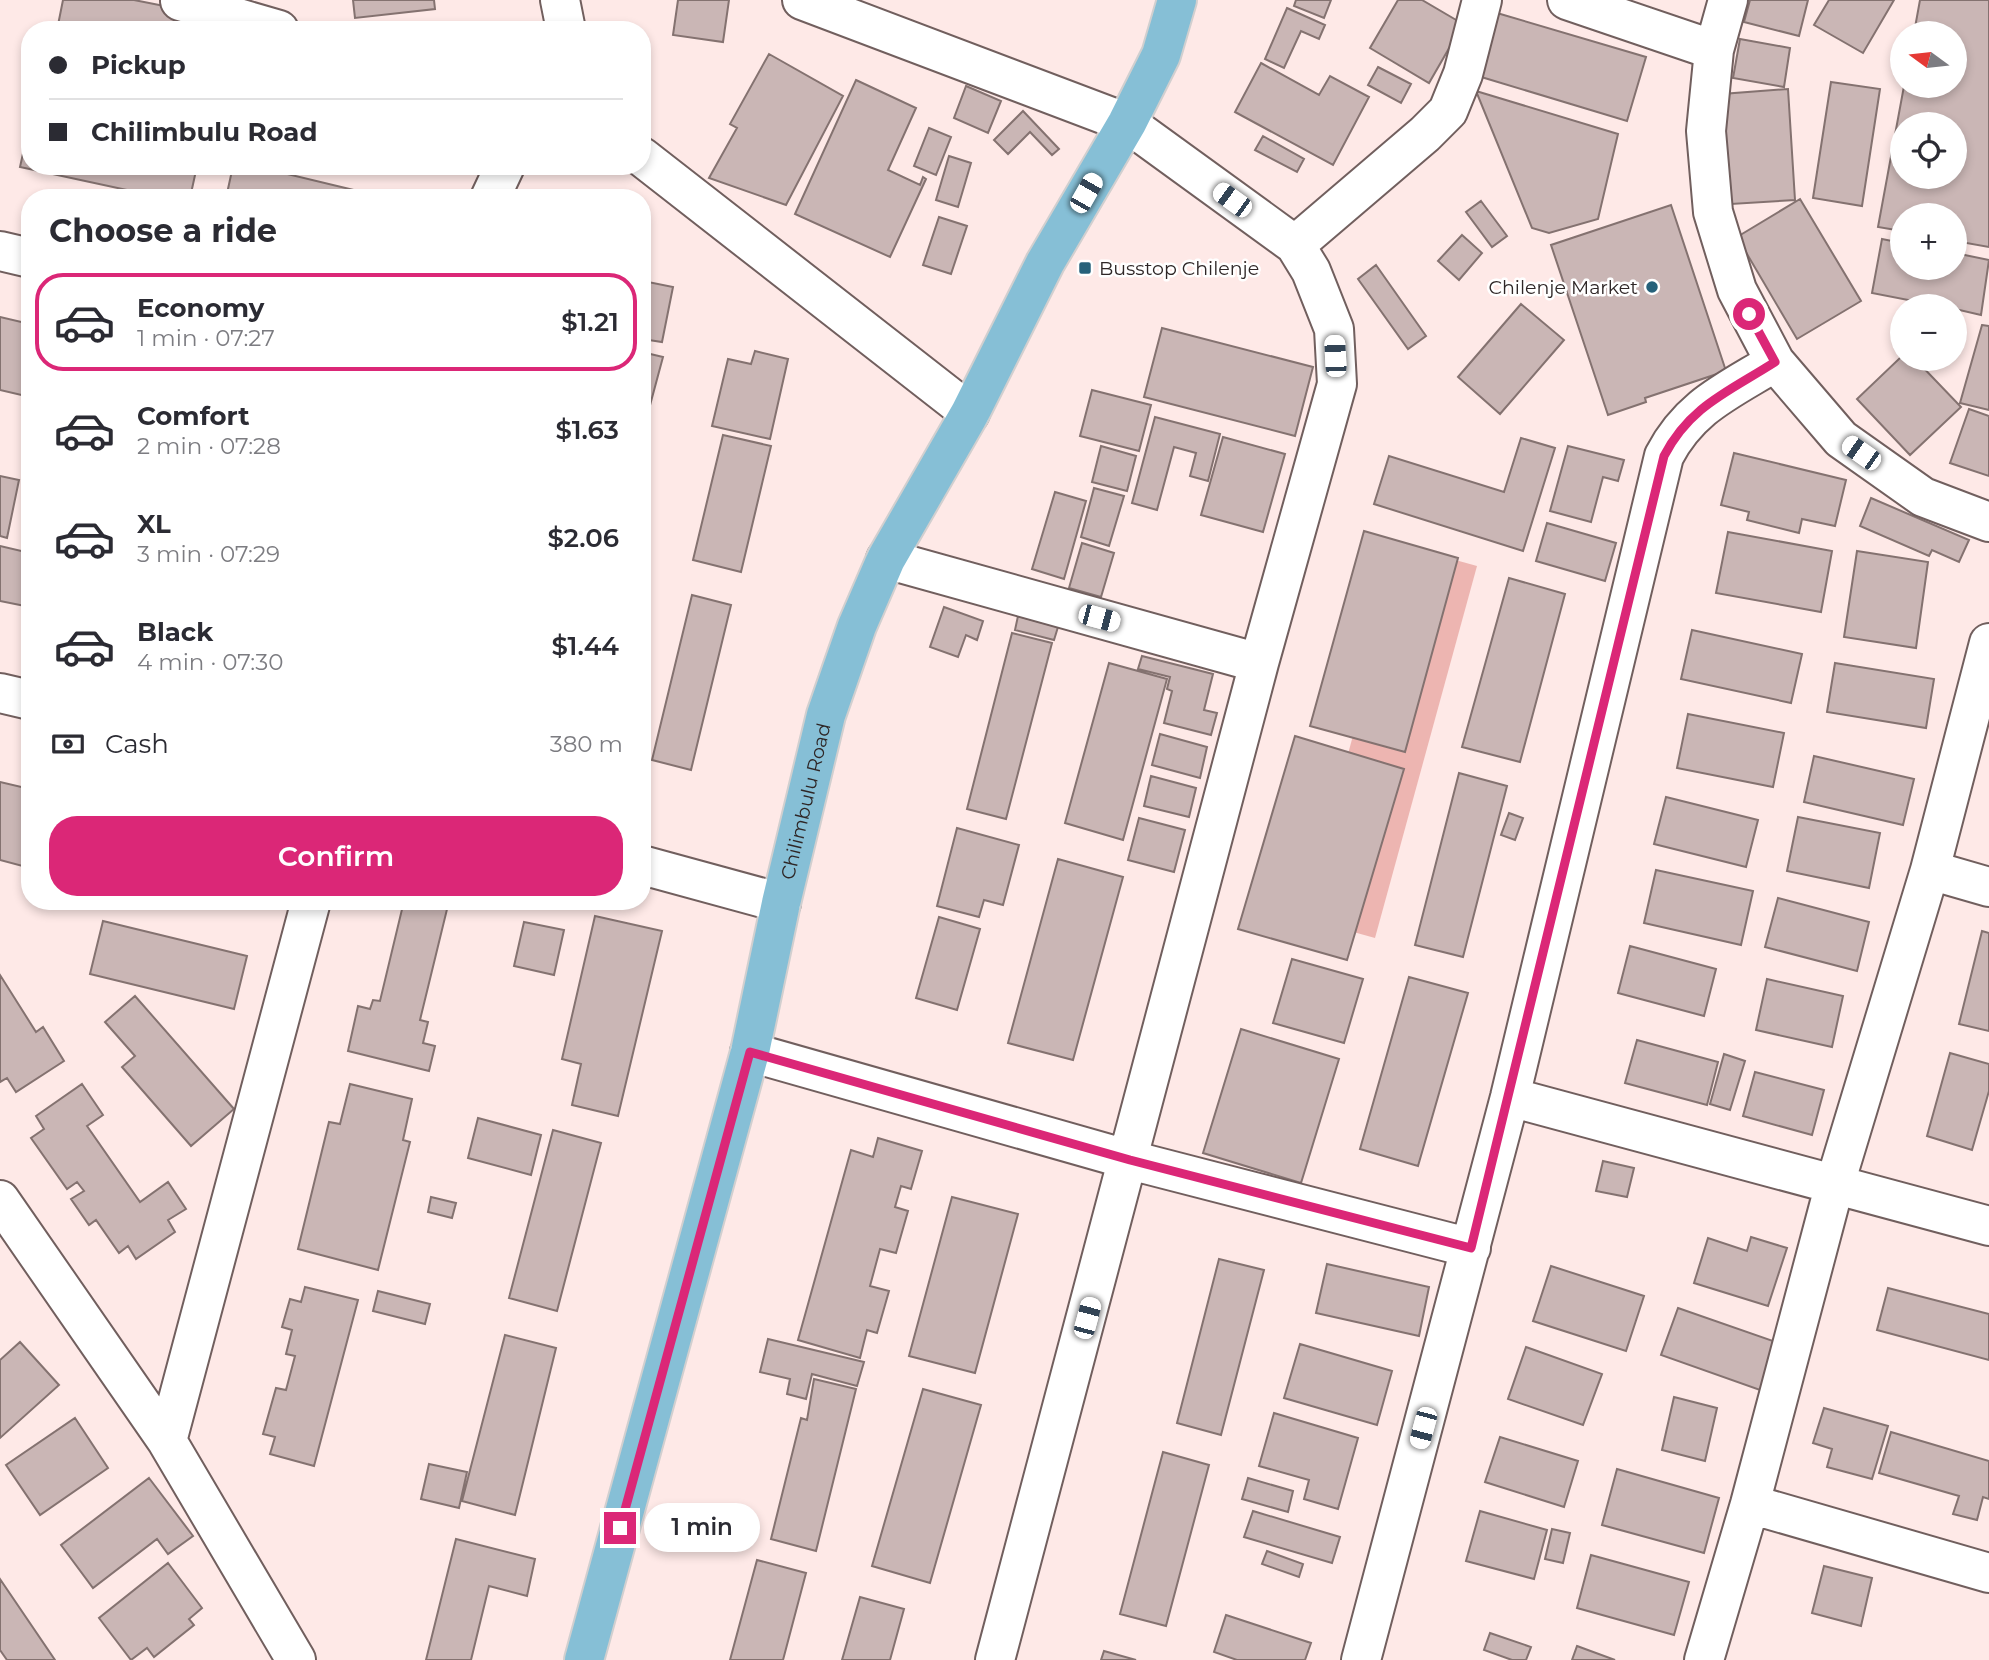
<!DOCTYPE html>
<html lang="en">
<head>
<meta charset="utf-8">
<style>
	:root { --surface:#fff; --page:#f2f2f3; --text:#2b2b33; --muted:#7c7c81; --line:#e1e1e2; --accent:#db2777 }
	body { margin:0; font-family:Montserrat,sans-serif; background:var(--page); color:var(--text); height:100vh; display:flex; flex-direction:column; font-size:26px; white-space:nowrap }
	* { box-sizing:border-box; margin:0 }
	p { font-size:23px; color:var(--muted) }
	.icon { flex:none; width:38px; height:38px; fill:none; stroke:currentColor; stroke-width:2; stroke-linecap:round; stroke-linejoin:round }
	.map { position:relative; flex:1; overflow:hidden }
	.details { position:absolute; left:21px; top:189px; width:630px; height:721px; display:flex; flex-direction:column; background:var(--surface); border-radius:28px; box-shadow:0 4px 10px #0003 }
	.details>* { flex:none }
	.guide { position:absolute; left:21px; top:21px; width:630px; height:154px; border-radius:28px; box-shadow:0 4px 10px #0003; display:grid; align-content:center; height:154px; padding:0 28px; background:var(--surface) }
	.needle { width:46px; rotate:285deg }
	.controls { position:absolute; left:1890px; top:21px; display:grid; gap:14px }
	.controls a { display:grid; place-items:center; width:77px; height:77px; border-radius:50%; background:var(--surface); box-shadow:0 4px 10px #0003; font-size:35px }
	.end { position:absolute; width:32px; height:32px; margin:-16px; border:9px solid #db2777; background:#fff; box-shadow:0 0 0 4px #fff }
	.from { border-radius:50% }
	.bubble { position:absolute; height:49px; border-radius:24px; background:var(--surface); box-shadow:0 4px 10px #0003; font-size:23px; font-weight:600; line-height:49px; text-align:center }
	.car { position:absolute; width:21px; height:42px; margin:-21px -10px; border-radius:9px; box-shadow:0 0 5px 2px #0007; background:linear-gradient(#fff 24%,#345 0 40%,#fff 0 76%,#345 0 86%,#fff 0) }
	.guide b { display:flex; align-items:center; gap:24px; height:66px; font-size:26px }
	.guide b+b { border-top:2px solid var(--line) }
	.guide i { width:18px; height:18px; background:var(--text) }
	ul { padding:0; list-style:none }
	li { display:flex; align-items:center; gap:21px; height:98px; margin:0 14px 10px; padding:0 14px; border:4px solid transparent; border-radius:28px }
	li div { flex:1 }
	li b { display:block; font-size:26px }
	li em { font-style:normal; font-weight:600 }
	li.selected { border-color:var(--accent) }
	li>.icon { width:63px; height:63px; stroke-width:1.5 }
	h2 { padding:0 28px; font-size:32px; line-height:84px }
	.pay { display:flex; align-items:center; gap:18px; height:77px; padding:0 28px; font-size:26px }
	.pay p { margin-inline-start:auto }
	.action { display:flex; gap:14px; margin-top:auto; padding:14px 28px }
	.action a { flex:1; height:80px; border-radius:28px; background:var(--accent); color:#fff; font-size:28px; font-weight:600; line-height:80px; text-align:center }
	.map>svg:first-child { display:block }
	.green { fill:#edb5b1 }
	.building { fill:#cab6b5; stroke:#847270; stroke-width:2; fill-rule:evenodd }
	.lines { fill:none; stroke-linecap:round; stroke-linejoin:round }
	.minor-casing { stroke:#715f5e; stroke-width:42 }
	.major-casing { stroke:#d1cfcf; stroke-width:42 }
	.minor { stroke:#fff; stroke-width:38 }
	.major { stroke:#86bfd6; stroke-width:38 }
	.route { stroke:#db2777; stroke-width:9 }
	.poi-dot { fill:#26617a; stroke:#fff; stroke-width:2.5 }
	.labels { text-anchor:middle; stroke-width:5; stroke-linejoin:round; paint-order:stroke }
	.poi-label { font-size:19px; fill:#2e2626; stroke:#fff; text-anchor:start }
	.street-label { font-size:19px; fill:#2e2626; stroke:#fff }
</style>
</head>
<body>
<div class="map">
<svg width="1989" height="1660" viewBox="0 0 1989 1660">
	<rect width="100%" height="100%" fill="#fee9e7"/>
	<path class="green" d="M1405 546 1477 566 1375 938 1303 918Z"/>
	<path class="building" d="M63 0H134L230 19 227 30H57Z
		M353 0H434L435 9 355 18Z
		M678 0H729L723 42 673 35Z
		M1296 0H1331L1324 18 1294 6Z
		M1398 0H1422L1463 24 1429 83 1370 48Z
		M1750 0H1808L1799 36 1744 22Z
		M1829 0H1894L1863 53 1814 25Z
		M1920 0H1989V247L1955 241V215H1902V231L1878 227 1904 86H1955V33H1914ZM1902 124H1955V177H1902Z
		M1287 8 1325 25 1319 39 1301 31 1284 68 1265 59Z
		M1497 13 1646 57 1627 121 1478 76Z
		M1740 39 1790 48 1784 87 1733 78Z
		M769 54 843 96 786 205 709 178 737 128 730 124Z
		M1261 63 1319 95 1330 76 1369 97 1333 165 1235 112Z
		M1378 67 1411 84 1401 103 1368 85Z
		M856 80 916 108 888 170 920 185 923 177 926 179 890 257 795 214Z
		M1831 82 1880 89 1862 206 1813 198Z
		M966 86 1001 101 988 133 954 118Z
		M1788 89 1795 200 1731 204 1722 94Z
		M1476 91 1618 134 1598 219 1549 233 1532 228Z
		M1023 111 1059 149 1052 155 1030 132 1008 154 994 140Z
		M30 122V166H197L190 198H164L20 167Z
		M929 128 951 137 936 175 914 166Z
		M1263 136 1304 159 1297 172 1255 150Z
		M949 156 971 163 958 207 936 200Z
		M233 166H254L387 198H226Z
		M1800 199 1861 301 1797 339 1737 237Z
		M1481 201 1507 236 1492 247 1466 212Z
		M1671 205 1726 371 1645 398 1646 402 1608 415 1551 245Z
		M939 217 967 226 951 274 923 265Z
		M1462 235 1482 253 1459 280 1438 261Z
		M1882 239 1902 243V268H1955V253L1989 260 1981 315 1955 309V306H1939L1872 293Z
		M642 252 649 253 643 281 673 287 662 342 642 339Z
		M1376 265 1426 336 1408 349 1358 279Z
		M1521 304 1564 340 1500 414 1458 377Z
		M0 317 30 324V397L0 390Z
		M1982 325 1989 326V410L1960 403Z
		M1162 328 1313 367 1295 436 1144 397Z
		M755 351 788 359 770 439 712 426 728 359 751 364Z
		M642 352 663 357 642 435Z
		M1902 356V359H1915L1961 407 1910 455 1857 399Z
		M1092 390 1151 405 1139 451 1080 436Z
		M1969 409 1989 416V476L1950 463Z
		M1155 417 1220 434 1208 481 1190 476 1196 453 1174 447 1157 510 1132 503Z
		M723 435 771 446 741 572 693 560Z
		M1223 437 1285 454 1263 532 1201 515Z
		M1521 438 1555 448 1523 551 1374 504 1389 456 1504 492Z
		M1101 446 1136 456 1127 491 1092 482Z
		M1568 446 1624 460 1618 481 1603 477 1591 522 1550 511Z
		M1734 453 1846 480 1835 526 1802 519 1799 533 1747 520 1749 512 1721 505Z
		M0 476 19 480 7 538 0 536Z
		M1094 488 1124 496 1109 546 1081 537Z
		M1055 492 1086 501 1064 579 1032 569Z
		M1871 498 1969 540 1959 562 1932 550 1929 556 1860 526Z
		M1547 523 1616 543 1605 581 1536 561Z
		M1364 531 1458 558 1405 752 1310 726Z
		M1728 532 1832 551 1821 612 1716 593Z
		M1082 543 1114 553 1101 597 1069 588Z
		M0 546 30 553V607L0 601Z
		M1857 551 1928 562 1916 648 1844 637Z
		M1509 578 1565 594 1520 762 1462 747Z
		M692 595 731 605 691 770 652 760Z
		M944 607 983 621 977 640 966 635 958 657 930 647Z
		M1018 616 1058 627 1054 640 1015 630Z
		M1692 630 1802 654 1791 703 1681 679Z
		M1012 633 1052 643 1006 819 967 809Z
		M1142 656 1213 674 1204 710 1217 713 1211 735 1164 723 1172 691 1167 689 1170 677 1138 669Z
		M1109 663 1167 679 1123 840 1065 823Z
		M1835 663 1934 679 1926 728 1827 712Z
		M1688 714 1784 733 1773 787 1677 768Z
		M1160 734 1207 747 1200 778 1152 765Z
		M1295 736 1404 769 1347 960 1238 929Z
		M1814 756 1914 779 1903 825 1804 802Z
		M1459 773 1507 786 1463 957 1415 945Z
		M1151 776 1196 788 1189 817 1144 806Z
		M0 782 30 789V868L0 860Z
		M1666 797 1758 820 1746 867 1654 844Z
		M1509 813 1523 818 1515 840 1501 835Z
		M1798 817 1880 833 1869 888 1787 871Z
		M1139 818 1185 830 1174 872 1128 860Z
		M957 828 1019 845 1003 905 984 900 979 917 937 906Z
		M1058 859 1123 877 1073 1060 1008 1043Z
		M1656 870 1753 891 1741 945 1644 923Z
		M1778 898 1869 922 1857 971 1765 947Z
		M404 901H449L420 1020 428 1022 423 1043 435 1046 429 1071 348 1051 358 1006 370 1009 373 1000 380 1001Z
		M595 916 662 931 618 1116 572 1105 581 1064 562 1059Z
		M939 917 980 929 957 1010 916 998Z
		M103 921 247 956 234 1009 90 974Z
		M524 922 564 930 554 975 514 966Z
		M1982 931 1989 933V1031L1959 1024Z
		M1630 946 1716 969 1704 1016 1618 993Z
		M1292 959 1363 979 1344 1043 1273 1023Z
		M0 975 36 1032 43 1027 64 1061 16 1092 7 1078 0 1082Z
		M1409 977 1468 993 1418 1166 1360 1149Z
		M1767 979 1843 996 1832 1047 1756 1030Z
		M135 996 234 1109 191 1146 122 1067 135 1056 105 1022Z
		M1241 1029 1339 1059 1301 1183 1203 1153Z
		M1637 1040 1718 1062 1707 1105 1625 1083Z
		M1950 1053 1989 1064V1091L1972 1150 1927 1136Z
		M1724 1054 1745 1061 1730 1110 1710 1104Z
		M1755 1072 1824 1090 1812 1135 1743 1116Z
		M82 1084 103 1115 87 1126 140 1202 168 1182 186 1209 168 1220 175 1232 136 1259 128 1246 119 1253 96 1220 89 1225 71 1199 84 1191 77 1182 67 1189 31 1138 44 1129 36 1116Z
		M350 1084 412 1099 403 1140 410 1142 378 1270 298 1249 329 1122 340 1124Z
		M478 1118 541 1135 531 1175 468 1158Z
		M553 1130 601 1143 557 1311 509 1298Z
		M878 1138 922 1151 911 1189 901 1186 895 1207 908 1211 896 1253 880 1249 870 1286 889 1291 877 1333 867 1330 860 1358 798 1340 851 1150 873 1157Z
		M1603 1161 1634 1168 1627 1197 1596 1191Z
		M431 1197 456 1203 452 1218 428 1212Z
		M952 1197 1018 1214 975 1373 909 1356Z
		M1751 1237 1787 1248 1768 1306 1694 1283 1708 1238 1747 1251Z
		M1219 1259 1264 1270 1221 1435 1177 1423Z
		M1327 1264 1429 1287 1419 1336 1316 1313Z
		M1551 1266 1644 1296 1626 1351 1533 1321Z
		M305 1287 358 1300 314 1466 270 1454 275 1437 263 1434 276 1388 286 1390 295 1356 286 1354 292 1330 282 1327 290 1299 301 1302Z
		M1888 1288 1989 1314V1360L1877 1330Z
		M378 1291 430 1304 425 1324 373 1311Z
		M1678 1308 1776 1342 1760 1390 1661 1355Z
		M505 1335 556 1348 515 1515 462 1501Z
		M768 1339 864 1362 857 1386 812 1374 806 1399 787 1394 790 1379 760 1372Z
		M20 1342 59 1385 0 1438V1360Z
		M1300 1344 1392 1371 1377 1425 1284 1398Z
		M1526 1347 1602 1374 1583 1425 1508 1399Z
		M814 1379 856 1389 816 1551 771 1539 801 1418 807 1420Z
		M923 1389 981 1405 930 1583 872 1566Z
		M1674 1397 1717 1408 1705 1461 1662 1450Z
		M1824 1408 1888 1426 1872 1479 1827 1467 1832 1449 1813 1443Z
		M1274 1413 1358 1438 1338 1509 1304 1499 1309 1480 1259 1466Z
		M75 1418 108 1468 40 1515 6 1465Z
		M1891 1432 1989 1461V1499L1983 1497 1977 1520 1953 1514 1959 1496 1879 1473Z
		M1500 1437 1578 1461 1564 1507 1485 1482Z
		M1163 1452 1209 1465 1166 1626 1120 1614Z
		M429 1464 467 1472 459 1508 421 1499Z
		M1617 1469 1719 1498 1704 1553 1602 1525Z
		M149 1478 193 1536 168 1554 157 1539 93 1588 61 1545Z
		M1248 1478 1293 1491 1288 1512 1242 1499Z
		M1253 1511 1340 1537 1332 1563 1244 1537Z
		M1480 1511 1547 1530 1534 1579 1466 1561Z
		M1552 1529 1570 1533 1563 1563 1545 1559Z
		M456 1539 535 1559 527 1596 489 1586 471 1660H426Z
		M1267 1551 1303 1564 1299 1577 1262 1564Z
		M1591 1555 1689 1582 1674 1635 1577 1608Z
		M757 1560 806 1573 783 1660H730Z
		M168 1563 202 1608 189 1619 194 1625 154 1657 147 1648 131 1660 99 1618Z
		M1824 1566 1872 1578 1861 1626 1812 1613Z
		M0 1579 55 1660H7L0 1650Z
		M860 1597 904 1609 890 1660H842Z
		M1226 1615 1311 1643 1305 1660H1237L1214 1652Z
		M1490 1633 1531 1647 1526 1660H1512L1484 1650Z
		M1577 1646 1615 1660H1572Z
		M1104 1651 1136 1660H1101Z"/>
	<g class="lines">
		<defs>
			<path id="minor" d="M560 0 566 30
				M802 0 1127 123 1295 245 1311 271 1334 329 1337 384 1259 663
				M1567 0 1714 50
				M1728 0 1714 50 1706 131 1713 212 1737 290 1775 362 1841 439 1923 497 1989 522
				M180 1 279 30
				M642 157 970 413
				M490 198 505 166
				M1295 245 1425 134 1448 111 1463 74 1482 0
				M0 251 30 258
				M886 559 1259 663 995 1660
				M0 693 30 700
				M642 865 781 903
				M1930 870 1989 887
				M750 1052 1130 1160 1471 1248
				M1510 1097 1989 1226
				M0 1200 167 1441 296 1660
				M167 1441 311 901
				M1750 1504 1989 1573
				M1361 1660 1510 1097 1664 456C1690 406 1728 391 1775 362
				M1704 1660 1750 1504 1834 1187 1930 870 1989 643"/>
			<g id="major">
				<path id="s1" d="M584 1660 750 1052 781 903 826 715 857 626 886 559 970 413 1045 263 1127 123 1161 55 1177 0"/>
			</g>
		</defs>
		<use href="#minor" class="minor-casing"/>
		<use href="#major" class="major-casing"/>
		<use href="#minor" class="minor"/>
		<use href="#major" class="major"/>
	</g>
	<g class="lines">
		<path class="route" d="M620 1528 750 1052 1130 1160 1471 1248 1664 456C1690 406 1728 392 1775 362L1749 314"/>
	</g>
	<g class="poi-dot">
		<rect x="1078" y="261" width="14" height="14" rx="3.5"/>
		<circle cx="1652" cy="287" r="7"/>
	</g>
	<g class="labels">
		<g class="poi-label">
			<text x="1099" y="275">Busstop Chilenje</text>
			<text x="1638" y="294" text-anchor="end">Chilenje Market</text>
		</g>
		<g class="street-label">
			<text dy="7" stroke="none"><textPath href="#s1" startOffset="887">Chilimbulu Road</textPath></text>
		</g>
	</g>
</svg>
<div class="controls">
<a><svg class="needle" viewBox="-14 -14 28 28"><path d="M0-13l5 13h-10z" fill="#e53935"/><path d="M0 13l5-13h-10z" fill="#7c7c81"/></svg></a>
<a><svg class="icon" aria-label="locate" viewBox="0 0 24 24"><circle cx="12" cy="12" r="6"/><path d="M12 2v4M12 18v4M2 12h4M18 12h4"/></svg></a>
<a>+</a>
<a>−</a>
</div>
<i class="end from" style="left:1749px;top:314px"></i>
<i class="end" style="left:620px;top:1528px"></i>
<div class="bubble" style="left:644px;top:1503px;width:116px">1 min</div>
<i class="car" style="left:1086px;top:193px;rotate:30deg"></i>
<i class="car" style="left:1232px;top:200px;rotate:306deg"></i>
<i class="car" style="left:1335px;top:356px;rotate:357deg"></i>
<i class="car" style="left:1861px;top:453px;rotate:305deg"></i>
<i class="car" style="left:1099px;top:618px;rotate:105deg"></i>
<i class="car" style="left:1087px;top:1318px;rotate:15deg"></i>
<i class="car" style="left:1423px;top:1428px;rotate:195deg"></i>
<div class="guide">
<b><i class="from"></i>Pickup</b>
<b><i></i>Chilimbulu Road</b>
</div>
<section class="details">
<h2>Choose a ride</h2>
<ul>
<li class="selected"><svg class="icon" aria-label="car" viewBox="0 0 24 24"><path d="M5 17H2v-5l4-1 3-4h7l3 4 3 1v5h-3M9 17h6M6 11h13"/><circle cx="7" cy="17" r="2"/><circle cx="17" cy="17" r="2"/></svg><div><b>Economy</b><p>1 min · 07:27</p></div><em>$1.21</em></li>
<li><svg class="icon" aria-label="car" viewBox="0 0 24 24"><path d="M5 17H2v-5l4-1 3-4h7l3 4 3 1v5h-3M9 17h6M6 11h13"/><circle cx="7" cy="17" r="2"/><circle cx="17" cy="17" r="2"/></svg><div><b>Comfort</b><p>2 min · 07:28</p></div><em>$1.63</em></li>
<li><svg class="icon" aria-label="car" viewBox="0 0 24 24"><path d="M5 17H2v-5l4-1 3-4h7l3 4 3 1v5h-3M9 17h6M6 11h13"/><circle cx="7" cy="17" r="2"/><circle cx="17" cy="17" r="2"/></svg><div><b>XL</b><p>3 min · 07:29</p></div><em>$2.06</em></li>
<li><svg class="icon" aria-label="car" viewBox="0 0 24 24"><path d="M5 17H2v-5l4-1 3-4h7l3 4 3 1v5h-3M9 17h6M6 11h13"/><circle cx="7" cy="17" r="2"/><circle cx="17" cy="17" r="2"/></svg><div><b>Black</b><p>4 min · 07:30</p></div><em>$1.44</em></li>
</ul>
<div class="pay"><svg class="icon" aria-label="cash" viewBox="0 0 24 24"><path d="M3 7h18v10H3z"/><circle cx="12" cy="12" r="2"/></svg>Cash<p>380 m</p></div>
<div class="action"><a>Confirm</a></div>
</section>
</div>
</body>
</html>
